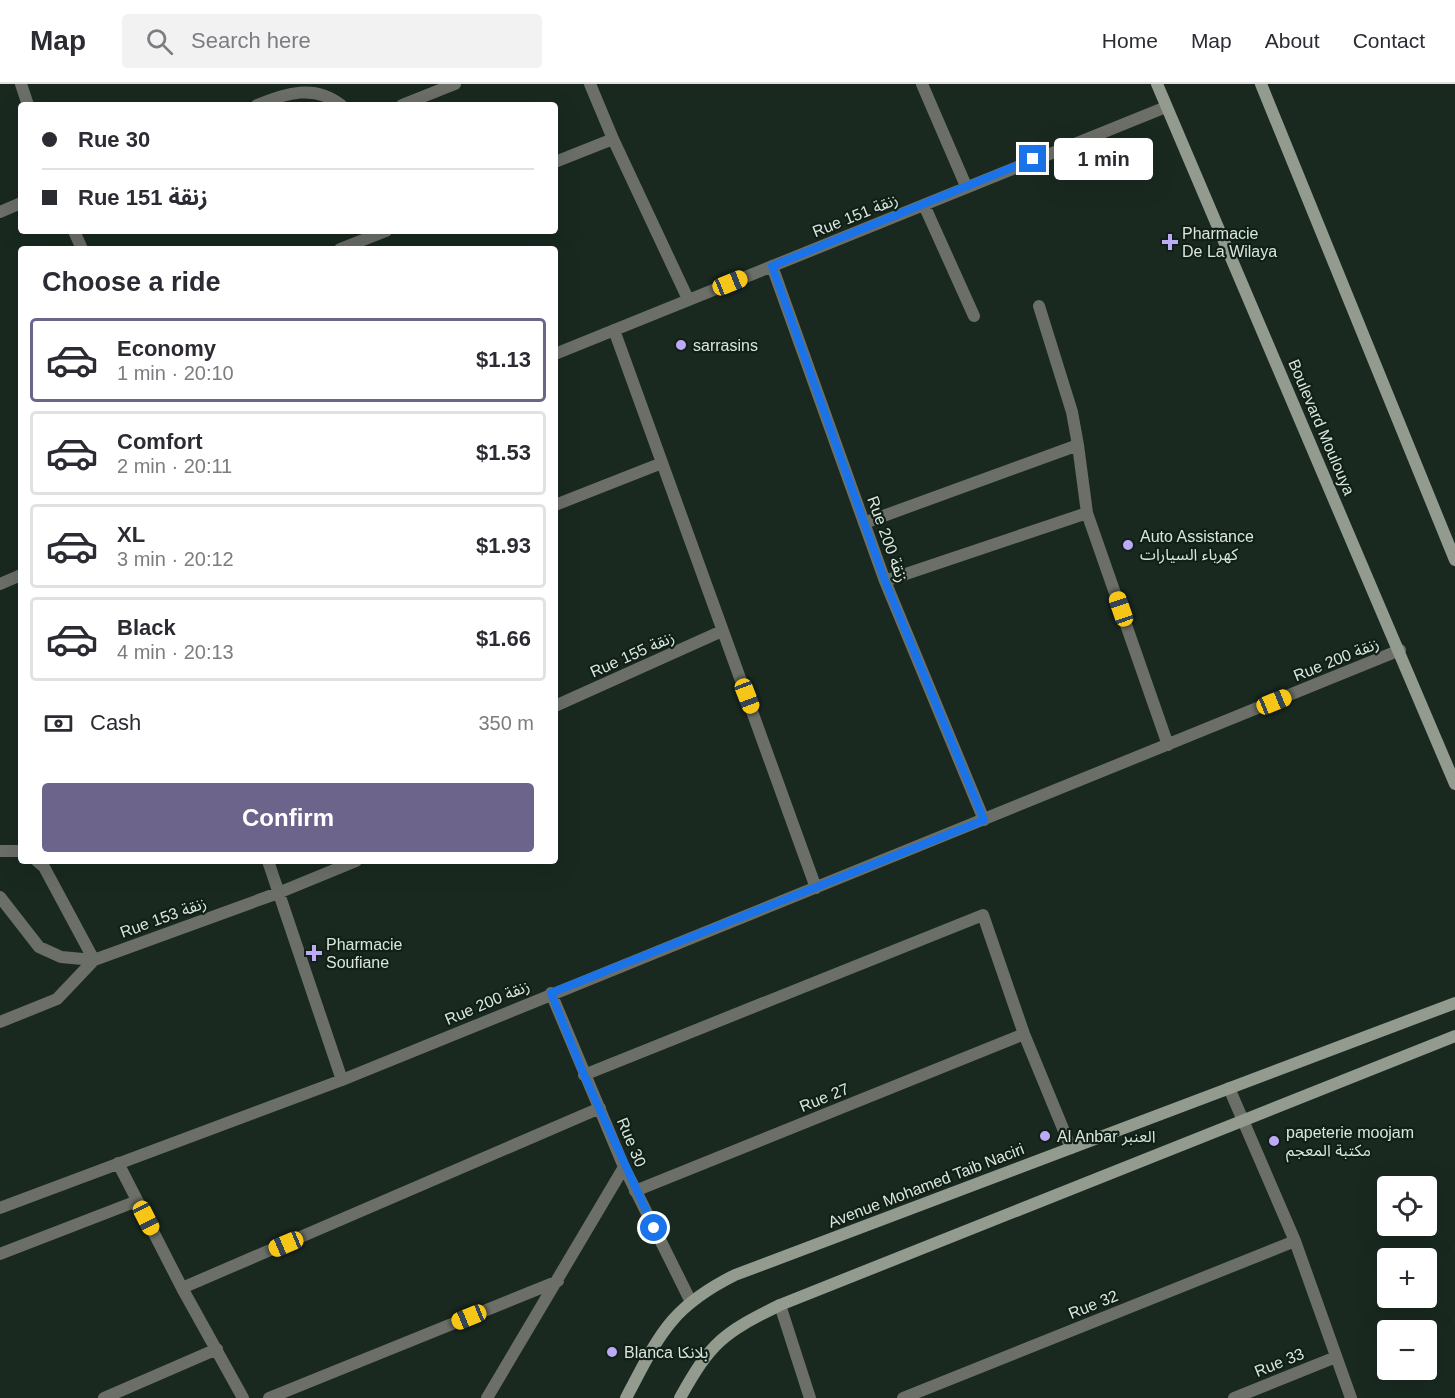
<!DOCTYPE html>
<html lang="en">
<head>
<meta charset="utf-8">
<style>
	:root { --surface:#fff; --page:#f2f2f3; --text:#2b2b33; --muted:#7c7c81; --line:#e1e1e2; --accent:#6c648b }
	body { margin:0; font-family:Arial,"Noto Sans Arabic",sans-serif; background:var(--page); color:var(--text); height:100vh; display:flex; flex-direction:column; font-size:22px; white-space:nowrap }
	* { box-sizing:border-box; margin:0 }
	p { font-size:20px; color:var(--muted) }
	.icon { flex:none; width:33px; height:33px; fill:none; stroke:currentColor; stroke-width:2; stroke-linecap:round; stroke-linejoin:round }
	.map { position:relative; flex:1; overflow:hidden }
	.drawer { position:absolute; left:18px; top:162px; width:540px; height:618px; display:flex; flex-direction:column; background:var(--surface); border-radius:6px; box-shadow:0 6px 24px #0002 }
	.drawer>* { flex:none }
	.hud { position:absolute; left:18px; top:18px; width:540px; height:132px; border-radius:6px; box-shadow:0 6px 24px #0002; display:grid; align-content:center; height:132px; padding:0 24px; background:var(--surface) }
	.buttons { position:absolute; left:1377px; top:1092px; display:grid; gap:12px }
	.buttons a { display:grid; place-items:center; width:60px; height:60px; border-radius:6px; background:var(--surface); box-shadow:0 6px 24px #0002; font-size:30px }
	.end { position:absolute; width:27px; height:27px; margin:-14px; border:8px solid #1a73e8; background:#fff; box-shadow:0 0 0 3px #fff }
	.from { border-radius:50% }
	.bubble { position:absolute; height:42px; border-radius:6px; background:var(--surface); box-shadow:0 6px 24px #0002; font-size:20px; font-weight:600; line-height:42px; text-align:center }
	.car { position:absolute; width:18px; height:36px; margin:-18px -9px; border-radius:8px; box-shadow:0 0 4px 2px #0007; background:linear-gradient(#f5c518 24%,#345 0 40%,#f5c518 0 76%,#345 0 86%,#f5c518 0) }
	.hud b { display:flex; align-items:center; gap:21px; height:57px; font-size:22px }
	.hud b+b { border-top:2px solid var(--line) }
	.hud i { width:15px; height:15px; background:var(--text) }
	ul { padding:0; list-style:none }
	li { display:flex; align-items:center; gap:18px; height:84px; margin:0 12px 9px; padding:0 12px; border:3px solid var(--line); border-radius:6px }
	li div { flex:1 }
	li b { display:block; font-size:22px }
	li em { font-style:normal; font-weight:600 }
	li.on { border-color:var(--accent) }
	li>.icon { width:54px; height:54px; stroke-width:1.5 }
	h2 { padding:0 24px; font-size:27px; line-height:72px }
	.pay { display:flex; align-items:center; gap:15px; height:66px; padding:0 24px; font-size:22px }
	.pay p { margin-inline-start:auto }
	.cta { display:flex; gap:12px; margin-top:auto; padding:12px 24px }
	.cta a { flex:1; height:69px; border-radius:6px; background:var(--accent); color:#fff; font-size:24px; font-weight:600; line-height:69px; text-align:center }
	header { display:flex; align-items:center; gap:36px; box-sizing:border-box; height:84px; padding:0 30px; background:var(--surface); border-bottom:2px solid var(--line) }
	header strong { font-size:28px }
	nav { display:flex; gap:33px; margin-inline-start:auto; font-size:21px }
	.search { width:420px; height:54px; background:var(--page); display:flex; align-items:center; gap:15px; box-sizing:border-box; padding:0 21px; border-radius:6px; color:var(--muted); font-size:22px }
	.map>svg:first-child { display:block }
	.lines { fill:none; stroke-linecap:round; stroke-linejoin:round }
	.lane { stroke:#6b6f68; stroke-width:12 }
	.street { stroke:#6b6f68; stroke-width:12 }
	.secondary { stroke:#939a8e; stroke-width:12 }
	.route { stroke:#1a73e8; stroke-width:8 }
	.poi-dot { fill:#bcaaf6; stroke:#102017; stroke-width:2 }
	.labels { text-anchor:middle; stroke-width:4.5; stroke-linejoin:round; paint-order:stroke }
	.street-label { font-size:16px; fill:#dbe5df; stroke:#102017 }
	.poi-label { font-size:16px; fill:#dbe5df; stroke:#102017; text-anchor:start }
</style>
</head>
<body>
<header>
<strong>Map</strong>
<div class="search"><svg class="icon" aria-label="search" viewBox="0 0 24 24"><circle cx="10" cy="10" r="6"/><path d="M15 15l6 6"/></svg>Search here</div>
<nav><a>Home</a><a>Map</a><a>About</a><a>Contact</a></nav>
</header>
<div class="map">
<svg width="1455" height="1314" viewBox="0 0 1455 1314">
	<rect width="100%" height="100%" fill="#192920"/>
	<g class="lines">
		<path class="lane" d="M0 1170 137 1117"/>
		<path class="street" d="M21 0 28 21
			M590 0 613 55 688 215
			M922 0 966 102
			M257 21C286 9 315 0 341 21
			M402 21 455 0
			M555 78 613 55
			M924 121 974 232
			M0 128 21 119
			M74 147 82 165
			M340 165 386 147
			M772 182 885 497 984 736
			M614 246 816 804
			M555 270 1166 23
			M1078 361 1087 429
			M555 421 662 379
			M864 439 1078 361 1072 328 1039 222
			M885 497 1087 429 1168 661
			M0 500 21 491
			M555 622 722 547
			M0 767H21
			M37 777 44 783 94 876
			M268 777 342 996
			M0 813 39 863 61 873 94 876 278 809 356 777
			M551 909 624 1083 691 1218
			M0 938 57 915 94 876
			M584 991 983 831 1024 950 1071 1064
			M1229 1004 1295 1157 1351 1314
			M118 1079 182 1204 243 1314
			M635 1107 1024 950
			M0 1124 342 996 1400 566
			M182 1204 600 1024
			M780 1221 810 1314
			M104 1314 217 1265
			M269 1314 558 1197
			M487 1314 624 1083
			M903 1314 1295 1157
			M1234 1314 1336 1273"/>
		<path class="secondary" d="M1157 0 1455 700
			M1261 0 1455 476
			M626 1314C659 1252 669 1224 735 1191L1455 919
			M680 1314C711 1258 723 1249 780 1221L1455 952"/>
	</g>
	<g class="lines">
		<path class="route" d="M654 1144 584 991 551 909 984 736 885 497 772 182 1033 75"/>
	</g>
	<g class="poi-dot">
		<path d="M1167 149h6v6h6v6h-6v6h-6v-6h-6v-6h6z"/>
		<circle cx="681" cy="261" r="6"/>
		<circle cx="1128" cy="461" r="6"/>
		<path d="M311 860h6v6h6v6h-6v6h-6v-6h-6v-6h6z"/>
		<circle cx="1045" cy="1052" r="6"/>
		<circle cx="1274" cy="1057" r="6"/>
		<circle cx="612" cy="1268" r="6"/>
	</g>
	<g class="labels">
		<g class="street-label">
			<text transform="translate(855 131) rotate(-22)" y="6">Rue 151 زنقة</text>
			<text transform="translate(1322 343) rotate(67)" y="6">Boulevard Moulouya</text>
			<text transform="translate(888 455) rotate(70)" y="6">Rue 200 زنقة</text>
			<text transform="translate(632 570) rotate(-24)" y="6">Rue 155 زنقة</text>
			<text transform="translate(1336 575) rotate(-22)" y="6">Rue 200 زنقة</text>
			<text transform="translate(163 833) rotate(-20)" y="6">Rue 153 زنقة</text>
			<text transform="translate(487 918) rotate(-23)" y="6">Rue 200 زنقة</text>
			<text transform="translate(824 1013) rotate(-22)" y="6">Rue 27</text>
			<text transform="translate(632 1058) rotate(67)" y="6">Rue 30</text>
			<text transform="translate(926 1101) rotate(-21)" y="6">Avenue Mohamed Taib Naciri</text>
			<text transform="translate(1093 1220) rotate(-22)" y="6">Rue 32</text>
			<text transform="translate(1279 1278) rotate(-22)" y="6">Rue 33</text>
		</g>
		<g class="poi-label">
			<text x="1182" y="155">Pharmacie<tspan x="1182" dy="18">De La Wilaya</tspan></text>
			<text x="693" y="267">sarrasins</text>
			<text x="1140" y="458">Auto Assistance<tspan x="1140" dy="18">كهرباء السيارات</tspan></text>
			<text x="326" y="866">Pharmacie<tspan x="326" dy="18">Soufiane</tspan></text>
			<text x="1286" y="1054">papeterie moojam<tspan x="1286" dy="18">مكتبة المعجم</tspan></text>
			<text x="1057" y="1058">Al Anbar العنبر</text>
			<text x="624" y="1274">Blanca بلانكا</text>
		</g>
	</g>
</svg>
<div class="buttons">
<a><svg class="icon" aria-label="locate" viewBox="0 0 24 24"><circle cx="12" cy="12" r="6"/><path d="M12 2v4M12 18v4M2 12h4M18 12h4"/></svg></a>
<a>+</a>
<a>−</a>
</div>
<i class="end from" style="left:654px;top:1144px"></i>
<i class="end" style="left:1033px;top:75px"></i>
<div class="bubble" style="left:1054px;top:54px;width:99px">1 min</div>
<i class="car" style="left:730px;top:199px;rotate:68deg"></i>
<i class="car" style="left:1121px;top:525px;rotate:341deg"></i>
<i class="car" style="left:747px;top:612px;rotate:159deg"></i>
<i class="car" style="left:1274px;top:618px;rotate:68deg"></i>
<i class="car" style="left:146px;top:1134px;rotate:153deg"></i>
<i class="car" style="left:286px;top:1160px;rotate:247deg"></i>
<i class="car" style="left:469px;top:1233px;rotate:248deg"></i>
<div class="hud">
<b><i class="from"></i>Rue 30</b>
<b><i></i>Rue 151 زنقة</b>
</div>
<section class="drawer">
<h2>Choose a ride</h2>
<ul>
<li class="on"><svg class="icon" aria-label="car" viewBox="0 0 24 24"><path d="M5 17H2v-5l4-1 3-4h7l3 4 3 1v5h-3M9 17h6M6 11h13"/><circle cx="7" cy="17" r="2"/><circle cx="17" cy="17" r="2"/></svg><div><b>Economy</b><p>1 min · 20:10</p></div><em>$1.13</em></li>
<li><svg class="icon" aria-label="car" viewBox="0 0 24 24"><path d="M5 17H2v-5l4-1 3-4h7l3 4 3 1v5h-3M9 17h6M6 11h13"/><circle cx="7" cy="17" r="2"/><circle cx="17" cy="17" r="2"/></svg><div><b>Comfort</b><p>2 min · 20:11</p></div><em>$1.53</em></li>
<li><svg class="icon" aria-label="car" viewBox="0 0 24 24"><path d="M5 17H2v-5l4-1 3-4h7l3 4 3 1v5h-3M9 17h6M6 11h13"/><circle cx="7" cy="17" r="2"/><circle cx="17" cy="17" r="2"/></svg><div><b>XL</b><p>3 min · 20:12</p></div><em>$1.93</em></li>
<li><svg class="icon" aria-label="car" viewBox="0 0 24 24"><path d="M5 17H2v-5l4-1 3-4h7l3 4 3 1v5h-3M9 17h6M6 11h13"/><circle cx="7" cy="17" r="2"/><circle cx="17" cy="17" r="2"/></svg><div><b>Black</b><p>4 min · 20:13</p></div><em>$1.66</em></li>
</ul>
<div class="pay"><svg class="icon" aria-label="cash" viewBox="0 0 24 24"><path d="M3 7h18v10H3z"/><circle cx="12" cy="12" r="2"/></svg>Cash<p>350 m</p></div>
<div class="cta"><a>Confirm</a></div>
</section>
</div>
</body>
</html>
